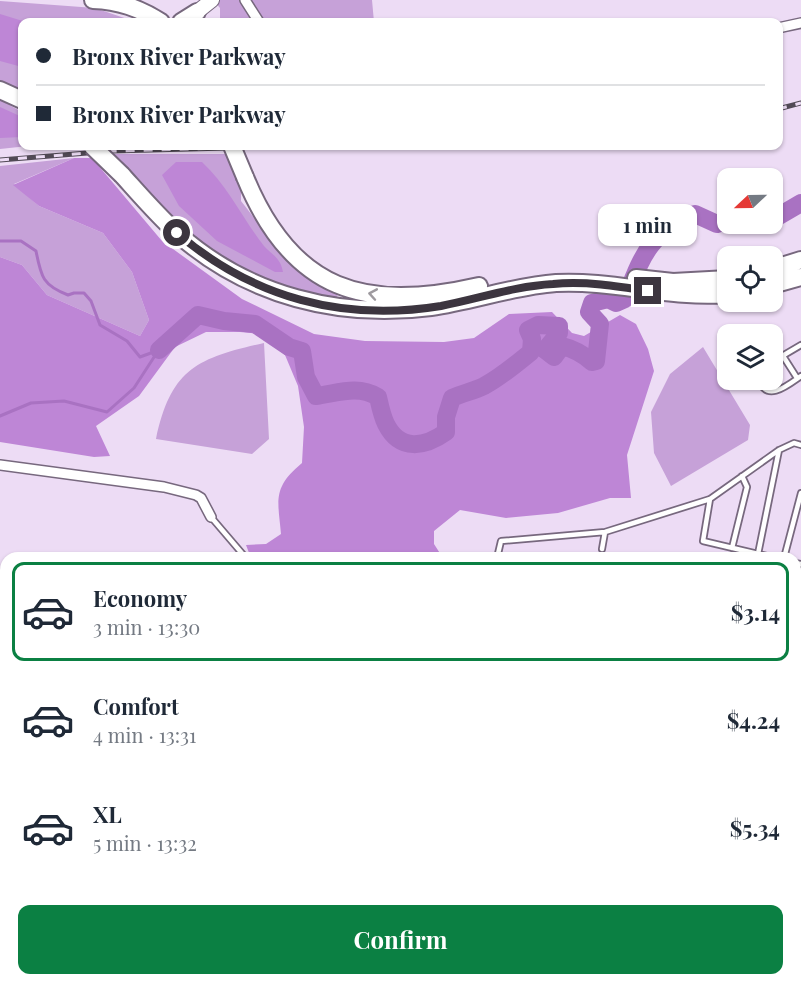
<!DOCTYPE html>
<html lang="en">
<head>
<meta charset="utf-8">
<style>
	:root { --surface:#fff; --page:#f6f6f7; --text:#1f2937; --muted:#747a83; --line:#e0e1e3; --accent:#0b8043 }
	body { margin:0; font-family:"Playfair Display",serif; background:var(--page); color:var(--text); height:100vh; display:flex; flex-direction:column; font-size:22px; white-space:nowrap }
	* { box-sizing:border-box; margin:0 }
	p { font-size:20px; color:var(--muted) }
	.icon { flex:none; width:33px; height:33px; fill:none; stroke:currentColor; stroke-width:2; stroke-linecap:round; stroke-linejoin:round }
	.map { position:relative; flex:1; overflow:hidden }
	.drawer { position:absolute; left:0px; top:552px; width:801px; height:434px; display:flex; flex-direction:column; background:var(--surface); border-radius:18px 18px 0 0; box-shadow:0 2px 4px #0004 }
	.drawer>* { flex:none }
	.banner { position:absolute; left:18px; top:18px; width:765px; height:132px; border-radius:12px; box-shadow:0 2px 4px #0004; display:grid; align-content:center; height:132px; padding:0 18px; background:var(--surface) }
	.needle { width:39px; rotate:248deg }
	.fabs { position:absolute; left:717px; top:168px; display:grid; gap:12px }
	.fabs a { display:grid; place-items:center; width:66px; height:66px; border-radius:12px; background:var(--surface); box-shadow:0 2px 4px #0004; font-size:30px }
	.end { position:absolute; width:27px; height:27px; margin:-14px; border:8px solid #3c353f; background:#fff; box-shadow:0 0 0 3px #fff }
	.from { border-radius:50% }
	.bubble { position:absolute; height:42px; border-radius:12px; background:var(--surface); box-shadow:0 2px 4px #0004; font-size:20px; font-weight:700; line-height:42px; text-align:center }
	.banner b { display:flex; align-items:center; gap:21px; height:57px; font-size:22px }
	.banner b+b { border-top:2px solid var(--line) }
	.banner i { width:15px; height:15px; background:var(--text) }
	ul { padding:10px 0 0; list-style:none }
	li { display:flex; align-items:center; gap:18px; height:99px; margin:0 12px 9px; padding:0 6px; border:3px solid transparent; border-radius:12px }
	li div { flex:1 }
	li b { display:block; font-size:22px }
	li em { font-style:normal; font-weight:700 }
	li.selected { border-color:var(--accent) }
	li>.icon { width:54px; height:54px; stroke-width:1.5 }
	.cta { display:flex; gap:12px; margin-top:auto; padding:12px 18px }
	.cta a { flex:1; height:69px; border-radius:12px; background:var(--accent); color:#fff; font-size:24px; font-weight:700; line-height:69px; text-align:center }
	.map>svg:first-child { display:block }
	.green { fill:#c6a1d8 }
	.forest { fill:#be86d6 }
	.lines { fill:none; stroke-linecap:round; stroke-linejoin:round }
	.stream { stroke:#a972c2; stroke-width:3 }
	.river { stroke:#a972c2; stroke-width:18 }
	.lane-casing { stroke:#77687e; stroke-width:8 }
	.street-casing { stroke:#77687e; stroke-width:12 }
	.secondary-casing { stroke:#77687e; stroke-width:16 }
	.highway-casing { stroke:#77687e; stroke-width:20 }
	.lane { stroke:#fff; stroke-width:4.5 }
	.street { stroke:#fff; stroke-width:9 }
	.secondary { stroke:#fff; stroke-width:14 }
	.highway { stroke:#fff; stroke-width:16 }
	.rail-casing { stroke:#524a56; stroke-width:5 }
	.rail { stroke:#eddcf5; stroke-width:3; stroke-dasharray:9; stroke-linecap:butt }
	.highway-bridge-casing { stroke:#77687e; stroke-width:20; stroke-linecap:butt }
	.highway-bridge { stroke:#fff; stroke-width:16 }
	.oneway { stroke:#9e9a9f }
	.route { stroke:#3c353f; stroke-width:8 }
</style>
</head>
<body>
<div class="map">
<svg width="801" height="985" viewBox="0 0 801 985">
	<rect width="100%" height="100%" fill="#eddcf5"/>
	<path class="green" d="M213 0H372L374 22H220V8Z
		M0 1 95 8 136 22H22V92L0 82Z
		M0 100 22 112V146H28L0 149Z
		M111 154H226L241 189V201L283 255 309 276 338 292 337 298 332 300 251 276 214 252 179 225Z
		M74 158 14 184 39 206 103 233 132 272 149 320 140 336 47 295 22 265 0 257V166Z
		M264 343 269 439 252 454 156 439C171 369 197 358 264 343Z
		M703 347 750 425 748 440 671 486 654 453 651 412 670 374Z"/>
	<path class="forest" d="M0 14 26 22H22V67L0 61Z
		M0 107 22 117V137L0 138Z
		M74 158H92L162 241 242 299 314 334 365 341 444 342 474 338 509 314 552 312 572 333 584 336 620 315 636 324 648 349 654 371 627 455 631 498H610L558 513 506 518 460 510 434 531V544L443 558H251L246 545 266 544 281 534C278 500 272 488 302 463L304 427 298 386 285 355 261 334 240 332H206L175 347 139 396 96 426 110 456 94 457 0 442V257L22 265 47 295 140 336 149 320 132 272 103 233 39 206 13 185Z
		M176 162H202C228 186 242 218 264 246 273 256 280 257 283 272H275L217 241 179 206 162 175Z
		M226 980H317L320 985H225Z
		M409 980H591L588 985H405Z"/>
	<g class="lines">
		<path class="stream" d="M0 241H21L36 251C41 276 42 285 68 295L74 293H84L91 301 100 325 127 341 140 357 159 350
			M0 416 31 403 64 401 107 412 134 388 158 351"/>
		<path class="river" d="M772 220 801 203
			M751 224H764
			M159 350 198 315 224 321 255 324 289 347 302 351 306 377 316 396C339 393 357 385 378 397 380 406 382 416 386 424 400 452 425 447 446 432V417L452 398C463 393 474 391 484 386 501 377 516 364 531 352L532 339 528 330 538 325 559 326V333L545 350 554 357 562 346C574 349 582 353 592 362L596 361 600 324 589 312 592 303 608 299 616 303 625 299C643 254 649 234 695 214L717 224 728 220"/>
		<defs>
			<path id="lane" d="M783 356 797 378
				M772 362 801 345
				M759 380C767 403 788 385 801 376
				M710 499 703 541 775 558
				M211 517 246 558
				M732 548 747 487 742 476
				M602 549 605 532
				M758 554 779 450
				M497 558 501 541 605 532 710 499 779 450 794 443 801 445
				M784 558 801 493
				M795 563 801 564
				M795 715 801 716
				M644 985 646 983"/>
			<path id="street" d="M245 0 259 22
				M778 28 801 23
				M0 465 164 487 196 495 201 498 211 517
				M795 668 801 667
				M0 672H6
				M0 824H6
				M795 842 801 843
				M0 934 6 935
				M60 980 61 985"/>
			<path id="secondary" d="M197 12 212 0
				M795 659 801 634
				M689 985 693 980"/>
			<path id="highway" d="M93 0C119 1 139 8 161 22
				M181 22 197 12
				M0 90 22 100
				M122 175C140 195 158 216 178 234 248 296 340 319 431 307 473 301 514 286 556 283 614 280 670 299 728 294
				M245 177C292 292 365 312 479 286
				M772 269 801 260
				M636 278 673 282 728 279
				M772 285 801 277"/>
		</defs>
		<use href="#lane" class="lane-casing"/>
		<use href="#street" class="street-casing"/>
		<use href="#secondary" class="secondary-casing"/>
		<use href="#highway" class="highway-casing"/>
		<use href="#lane" class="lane"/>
		<use href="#street" class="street"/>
		<use href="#secondary" class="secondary"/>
		<use href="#highway" class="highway"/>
		<defs>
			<path id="rail" d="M778 109 801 103
				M0 160 112 151 303 146"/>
		</defs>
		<use href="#rail" class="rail-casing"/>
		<use href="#rail" class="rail"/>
		<defs>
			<path id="highway-bridge" d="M92 146 122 175
				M232 146 245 177"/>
		</defs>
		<use href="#highway-bridge" class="highway-bridge-casing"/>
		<use href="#highway-bridge" class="highway-bridge"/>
	</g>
	<defs><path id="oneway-chevron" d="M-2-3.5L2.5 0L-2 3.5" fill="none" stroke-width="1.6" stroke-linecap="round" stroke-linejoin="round" transform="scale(1.5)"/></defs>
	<use class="oneway" href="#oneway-chevron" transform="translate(373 294) rotate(-170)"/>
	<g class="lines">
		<path class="route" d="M177 233C253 298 343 322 441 306 478 299 515 286 553 284 585 281 617 286 648 291"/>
	</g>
</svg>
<div class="fabs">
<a><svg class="needle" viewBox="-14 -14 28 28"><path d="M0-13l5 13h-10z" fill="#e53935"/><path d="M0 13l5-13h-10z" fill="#747a83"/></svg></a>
<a><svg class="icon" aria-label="locate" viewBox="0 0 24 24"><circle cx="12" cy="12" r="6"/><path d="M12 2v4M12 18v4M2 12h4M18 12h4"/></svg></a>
<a><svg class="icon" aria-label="layers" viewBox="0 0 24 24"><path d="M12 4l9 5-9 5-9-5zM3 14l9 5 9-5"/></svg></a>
</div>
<i class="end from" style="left:177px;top:233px"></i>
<i class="end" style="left:648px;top:291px"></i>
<div class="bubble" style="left:598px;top:204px;width:99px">1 min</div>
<div class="banner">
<b><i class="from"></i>Bronx River Parkway</b>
<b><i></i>Bronx River Parkway</b>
</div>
<section class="drawer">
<ul>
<li class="selected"><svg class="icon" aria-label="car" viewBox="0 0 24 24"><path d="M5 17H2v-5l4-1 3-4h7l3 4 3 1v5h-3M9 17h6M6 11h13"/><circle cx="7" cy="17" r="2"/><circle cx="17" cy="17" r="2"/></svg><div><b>Economy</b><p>3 min · 13:30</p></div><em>$3.14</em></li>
<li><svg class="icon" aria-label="car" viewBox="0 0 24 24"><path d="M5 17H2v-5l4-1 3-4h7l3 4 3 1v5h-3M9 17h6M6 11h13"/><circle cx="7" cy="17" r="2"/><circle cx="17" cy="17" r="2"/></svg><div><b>Comfort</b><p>4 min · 13:31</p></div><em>$4.24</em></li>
<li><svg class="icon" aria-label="car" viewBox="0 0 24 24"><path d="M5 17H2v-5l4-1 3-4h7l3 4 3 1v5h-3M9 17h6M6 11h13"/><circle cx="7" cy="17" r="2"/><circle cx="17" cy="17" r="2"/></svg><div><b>XL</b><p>5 min · 13:32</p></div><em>$5.34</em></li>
</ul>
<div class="cta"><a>Confirm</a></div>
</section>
</div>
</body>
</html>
